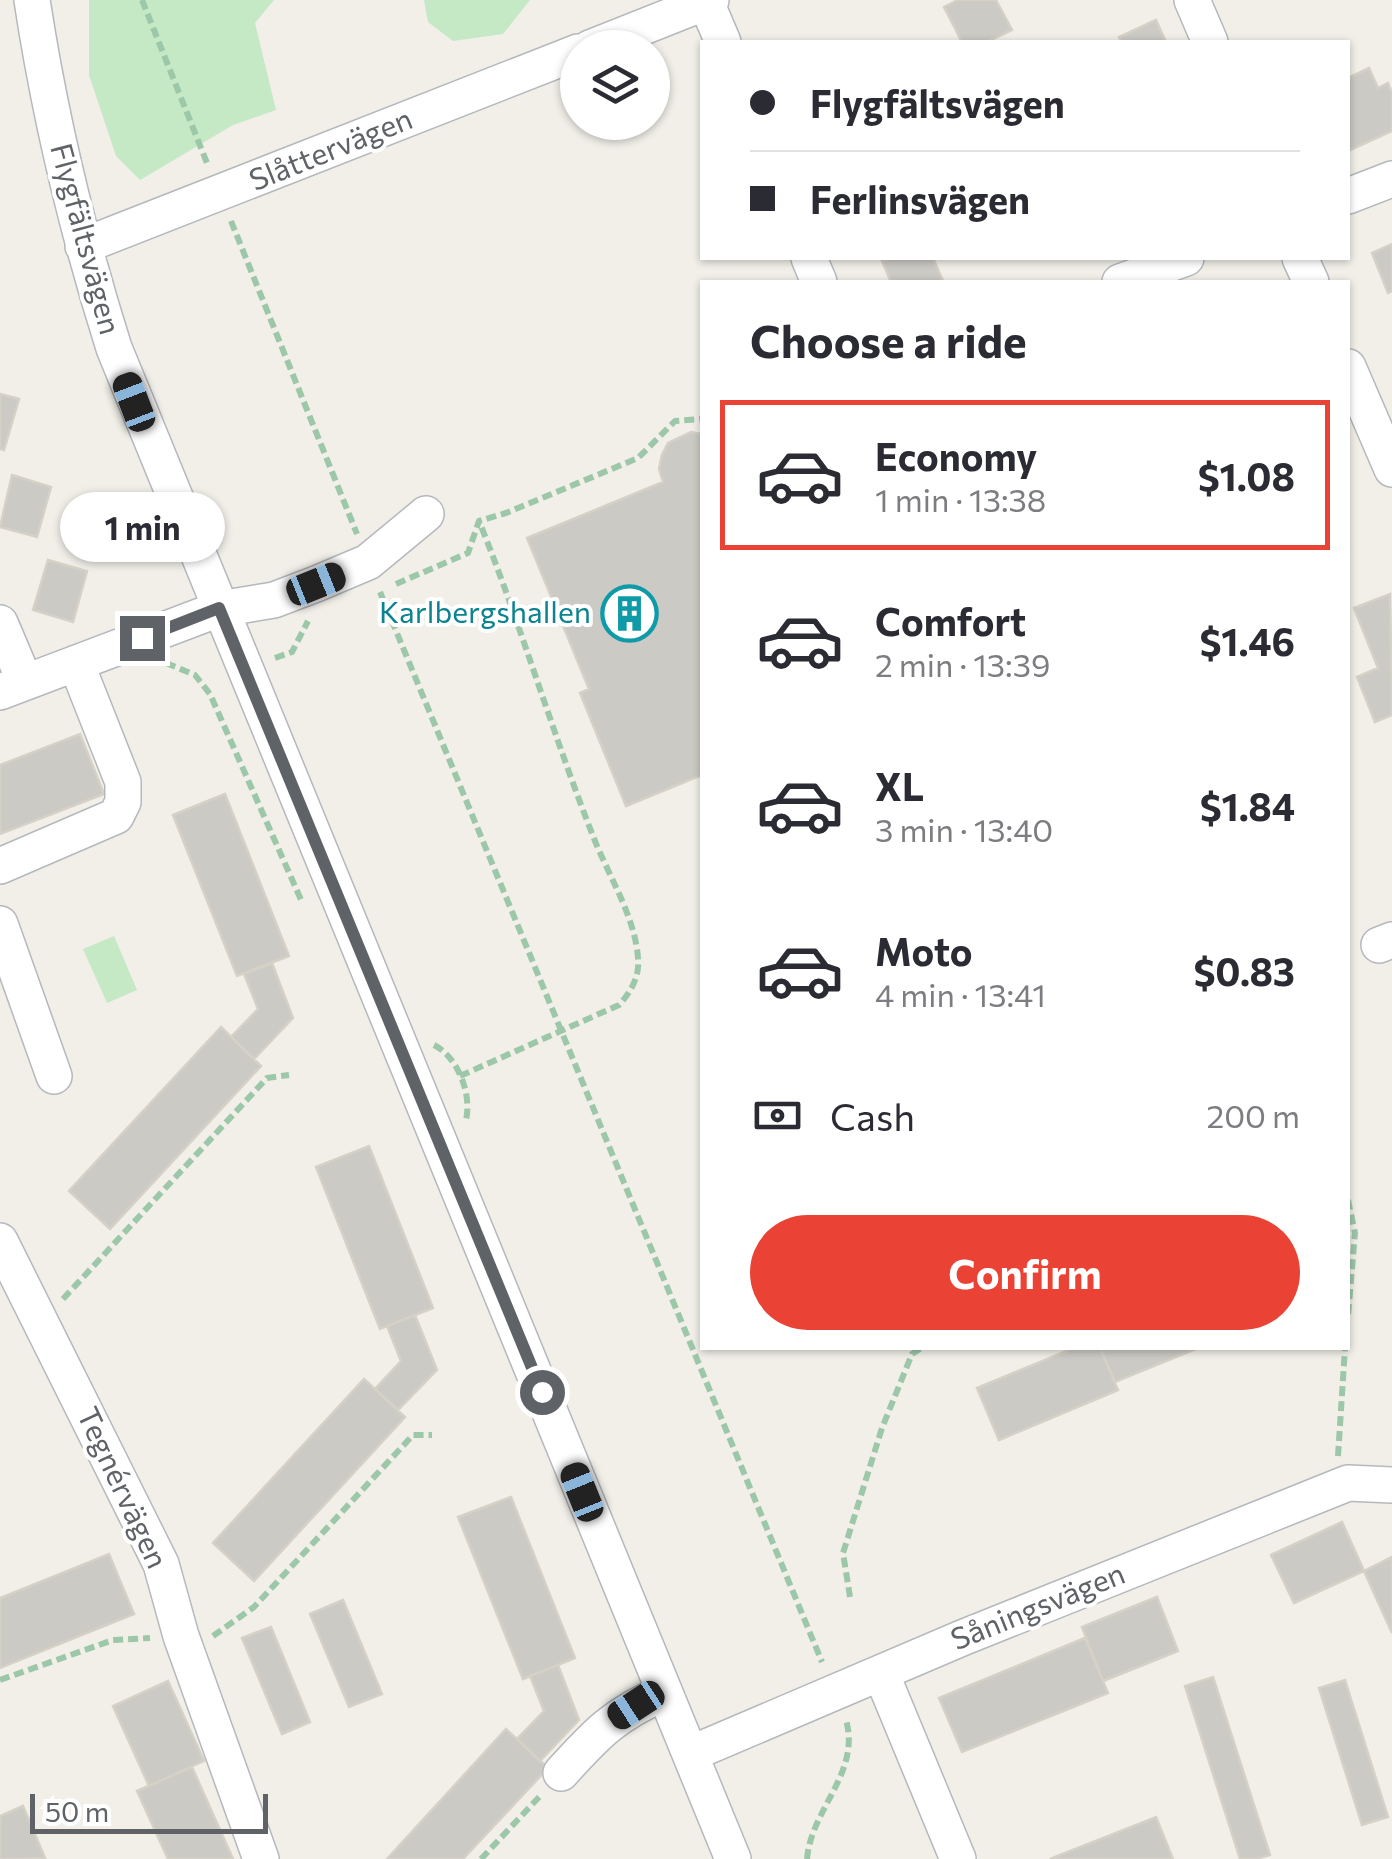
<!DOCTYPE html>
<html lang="en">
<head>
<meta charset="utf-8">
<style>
	:root { --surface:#fff; --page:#f7f7f7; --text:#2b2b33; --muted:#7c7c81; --line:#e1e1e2; --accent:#ea4335 }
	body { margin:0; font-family:Commissioner,sans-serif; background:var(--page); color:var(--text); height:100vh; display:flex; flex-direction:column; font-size:38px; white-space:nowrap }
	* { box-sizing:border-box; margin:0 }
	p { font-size:32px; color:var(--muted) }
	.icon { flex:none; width:55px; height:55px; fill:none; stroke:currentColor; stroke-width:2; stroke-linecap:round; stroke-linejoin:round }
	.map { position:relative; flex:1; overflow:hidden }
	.sheet { position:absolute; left:700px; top:280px; width:650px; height:1070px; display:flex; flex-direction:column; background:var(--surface); border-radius:0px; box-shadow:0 2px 8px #0004 }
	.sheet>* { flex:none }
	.guide { position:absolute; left:700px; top:40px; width:650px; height:220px; border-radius:0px; box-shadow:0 2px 8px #0004; display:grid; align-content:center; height:220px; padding:0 50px; background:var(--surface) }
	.controls { position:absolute; left:560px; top:30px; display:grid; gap:20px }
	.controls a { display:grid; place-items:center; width:110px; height:110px; border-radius:50%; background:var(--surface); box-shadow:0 2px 8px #0004; font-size:50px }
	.scale { position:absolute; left:30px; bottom:25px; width:238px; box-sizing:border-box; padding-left:10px; border:5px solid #5f6368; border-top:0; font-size:28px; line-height:35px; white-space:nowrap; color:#5f6368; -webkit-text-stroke:8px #fff; paint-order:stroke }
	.end { position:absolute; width:45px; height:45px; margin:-22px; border:12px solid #5f6368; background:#fff; box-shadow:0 0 0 5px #fff }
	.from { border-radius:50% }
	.bubble { position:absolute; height:70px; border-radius:35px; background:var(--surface); box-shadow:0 2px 8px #0004; font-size:32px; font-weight:700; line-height:70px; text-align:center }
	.car { position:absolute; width:30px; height:60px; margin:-30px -15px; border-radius:12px; box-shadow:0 0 8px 2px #0007; background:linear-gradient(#222 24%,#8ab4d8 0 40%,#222 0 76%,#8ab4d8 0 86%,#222 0) }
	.guide b { display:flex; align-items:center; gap:35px; height:95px; font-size:38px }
	.guide b+b { border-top:2px solid var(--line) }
	.guide i { width:25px; height:25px; background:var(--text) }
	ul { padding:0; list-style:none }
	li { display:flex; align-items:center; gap:30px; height:150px; margin:0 20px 15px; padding:0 30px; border:5px solid transparent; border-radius:0px }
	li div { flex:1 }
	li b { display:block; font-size:38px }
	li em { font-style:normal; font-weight:700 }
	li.on { border-color:var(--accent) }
	li>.icon { width:90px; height:90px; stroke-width:1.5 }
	h2 { padding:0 50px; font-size:45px; line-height:120px }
	.pay { display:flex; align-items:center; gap:25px; height:110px; padding:0 50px; font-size:38px }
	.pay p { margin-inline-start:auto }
	.action { display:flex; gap:20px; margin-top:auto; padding:20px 50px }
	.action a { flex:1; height:115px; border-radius:60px; background:var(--accent); color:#fff; font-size:40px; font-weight:700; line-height:115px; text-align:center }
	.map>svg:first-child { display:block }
	.green { fill:#c5e8c5 }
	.building { fill:#cccac5; stroke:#d6d1c6; stroke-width:2.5 }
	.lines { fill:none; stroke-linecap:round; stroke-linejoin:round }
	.minor-casing { stroke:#b5b8bc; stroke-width:38 }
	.path { stroke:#9cc7a9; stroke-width:6; stroke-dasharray:10 5; stroke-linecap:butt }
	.minor { stroke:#fff; stroke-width:35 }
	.route { stroke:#5f6368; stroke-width:12 }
	.labels { text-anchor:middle; stroke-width:8; stroke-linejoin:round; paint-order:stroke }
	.street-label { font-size:30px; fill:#5f6368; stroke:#fff }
	.culture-label { font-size:30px; fill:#0d838f; stroke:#fff; text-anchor:end }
</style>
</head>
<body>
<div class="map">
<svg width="1392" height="1859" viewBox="0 0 1392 1859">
	<rect width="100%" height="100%" fill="#f1efe8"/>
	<path class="green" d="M274 0 255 23 276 110 233 125 140 180 116 156 89 75V0Z
		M424 0H530L503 34 453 41 428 22Z
		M114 936 137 990 107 1003 83 949Z"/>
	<path class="building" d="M958 0H996L1012 30 987 42H962L944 7Z
		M1156 20 1166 42H1122L1119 37Z
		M1369 68 1378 88 1388 83 1392 93V131L1348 151V78Z
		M1392 244V291L1388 293 1372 253Z
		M891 258H933L943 281 891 282 882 261Z
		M0 394 19 399 4 450 0 449Z
		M691 432 702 434V775L626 806 580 693 589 689 527 538 663 482 659 469 662 455 668 443Z
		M12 475 51 487 37 537 0 527Z
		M48 560 87 571 73 622 33 610Z
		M1390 594 1392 715 1375 722 1357 677 1378 668 1354 608Z
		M80 734 104 794 0 834V765Z
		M225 794 289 956 237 976 173 815Z
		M272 963 293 1018 254 1059 231 1037 258 1009 244 974Z
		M221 1027 261 1066 110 1229 69 1191Z
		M369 1146 433 1308 380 1329 316 1167Z
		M415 1315 437 1370 398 1410 375 1389 401 1361 387 1326Z
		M1074 1348H1100L1118 1390 999 1440 977 1388Z
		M1100 1348H1198L1115 1382Z
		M364 1379 405 1417 254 1581 213 1543Z
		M511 1497 575 1658 523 1679 458 1517Z
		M1342 1522 1364 1571 1294 1603 1271 1555Z
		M109 1554 134 1614 0 1668V1598Z
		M1392 1557V1633L1364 1571Z
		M1157 1597 1178 1651 1103 1681 1082 1627Z
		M343 1600 382 1694 349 1707 310 1614Z
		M271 1627 310 1722 282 1734 242 1638Z
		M1085 1638 1108 1693 962 1752 939 1698Z
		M558 1665 579 1720 540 1761 517 1739 544 1711 530 1676Z
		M1213 1677 1270 1855 1256 1859H1240L1185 1686Z
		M1345 1680 1388 1817 1362 1825 1319 1688Z
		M168 1681 204 1761 149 1786 113 1706Z
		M506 1729 548 1768 463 1859H387Z
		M192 1767 233 1859H168L137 1791Z
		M23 1806 45 1858 0 1859V1816Z
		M1156 1817 1173 1859H1050Z"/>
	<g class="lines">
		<defs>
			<path id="minor" d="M32 0C50 118 78 234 114 348L733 1859
				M711 0 706 2 723 42
				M1192 0 1210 42
				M590 48 706 2
				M1348 196 1392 179
				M83 246 578 52
				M809 258 819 282
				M1300 258 1311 282
				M1120 282 1186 258
				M1348 367 1392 469
				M0 623 25 682
				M0 692 219 609 274 600 316 584 368 562 426 514
				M0 866 116 816 123 802V782L76 663
				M0 924 54 1076
				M1379 945 1392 940
				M0 1241 161 1564 181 1636 261 1859
				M881 1673 958 1859
				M690 1754 962 1638 1348 1483 1392 1485
				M561 1773C596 1734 615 1714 664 1693"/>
		</defs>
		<use href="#minor" class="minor-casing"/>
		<path class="path" d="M142 0 207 163
			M231 221 357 534
			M396 584 468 553 479 521 506 513 638 458 675 421 702 419
			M380 592 822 1662
			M275 658 292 652 308 621
			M166 663 195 675 210 694 302 902
			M434 1045C458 1057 472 1094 466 1120
			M460 1076 619 1005C631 992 640 976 638 958 635 916 608 875 593 836 552 732 521 625 479 521
			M1348 1200 1355 1233 1348 1316
			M63 1299 267 1078 289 1075
			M1338 1456 1345 1348
			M850 1597 843 1553 882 1428 912 1354 921 1348
			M213 1636 254 1607 413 1435H432
			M0 1680 113 1640 150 1638
			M481 1859 540 1796
			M807 1859C811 1809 861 1773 846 1720"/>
		<use href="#minor" class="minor"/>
	</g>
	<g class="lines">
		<path class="route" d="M142 638 219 608 542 1392"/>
	</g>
	<defs>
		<symbol id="building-ring" viewBox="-11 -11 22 22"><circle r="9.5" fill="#fff" stroke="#0f9aa8" stroke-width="1.5"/><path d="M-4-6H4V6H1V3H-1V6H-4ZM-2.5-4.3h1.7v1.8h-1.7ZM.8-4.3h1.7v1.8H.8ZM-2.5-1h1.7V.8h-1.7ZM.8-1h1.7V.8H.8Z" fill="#0f9aa8"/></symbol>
	</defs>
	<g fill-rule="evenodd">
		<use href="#building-ring" x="598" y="582" width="63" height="63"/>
	</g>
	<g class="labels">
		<g class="street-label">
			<text transform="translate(331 150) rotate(-22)" y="10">Slåttervägen</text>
			<text transform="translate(85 239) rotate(75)" y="10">Flygfältsvägen</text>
			<text transform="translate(122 1488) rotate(65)" y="10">Tegnérvägen</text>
			<text transform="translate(1038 1607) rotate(-22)" y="10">Såningsvägen</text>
		</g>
		<g class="culture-label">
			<text x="591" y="623">Karlbergshallen</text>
		</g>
	</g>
</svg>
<div class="controls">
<a><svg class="icon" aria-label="layers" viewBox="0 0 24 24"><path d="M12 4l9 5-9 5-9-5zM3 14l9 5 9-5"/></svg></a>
</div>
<div class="scale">50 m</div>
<i class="end from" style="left:542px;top:1392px"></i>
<i class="end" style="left:142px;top:638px"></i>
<div class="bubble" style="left:60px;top:492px;width:165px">1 min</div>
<i class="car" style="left:134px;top:402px;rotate:339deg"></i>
<i class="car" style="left:316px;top:584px;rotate:68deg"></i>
<i class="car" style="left:582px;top:1492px;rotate:338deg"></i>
<i class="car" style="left:636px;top:1705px;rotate:237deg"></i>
<div class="guide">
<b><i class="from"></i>Flygfältsvägen</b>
<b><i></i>Ferlinsvägen</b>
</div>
<section class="sheet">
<h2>Choose a ride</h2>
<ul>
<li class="on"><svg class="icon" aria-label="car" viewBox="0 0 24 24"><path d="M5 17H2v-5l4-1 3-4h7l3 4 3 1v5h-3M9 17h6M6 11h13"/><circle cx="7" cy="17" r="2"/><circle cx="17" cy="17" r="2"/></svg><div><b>Economy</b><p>1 min · 13:38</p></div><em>$1.08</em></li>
<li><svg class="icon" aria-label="car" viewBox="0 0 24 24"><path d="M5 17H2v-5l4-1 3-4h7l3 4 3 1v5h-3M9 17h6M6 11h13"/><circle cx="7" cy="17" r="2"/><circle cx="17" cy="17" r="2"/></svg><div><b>Comfort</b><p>2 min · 13:39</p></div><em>$1.46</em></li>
<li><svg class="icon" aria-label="car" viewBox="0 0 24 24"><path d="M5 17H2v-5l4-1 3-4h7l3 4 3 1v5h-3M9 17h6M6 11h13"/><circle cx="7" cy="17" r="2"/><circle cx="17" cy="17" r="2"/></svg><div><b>XL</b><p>3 min · 13:40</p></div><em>$1.84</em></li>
<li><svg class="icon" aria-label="car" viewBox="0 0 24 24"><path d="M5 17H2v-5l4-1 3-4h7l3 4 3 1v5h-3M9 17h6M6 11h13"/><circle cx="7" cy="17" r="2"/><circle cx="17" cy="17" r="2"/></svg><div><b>Moto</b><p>4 min · 13:41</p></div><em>$0.83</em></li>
</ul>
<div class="pay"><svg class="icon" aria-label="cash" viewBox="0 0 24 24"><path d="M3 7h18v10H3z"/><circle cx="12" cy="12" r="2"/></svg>Cash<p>200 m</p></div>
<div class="action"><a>Confirm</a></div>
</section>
</div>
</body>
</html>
